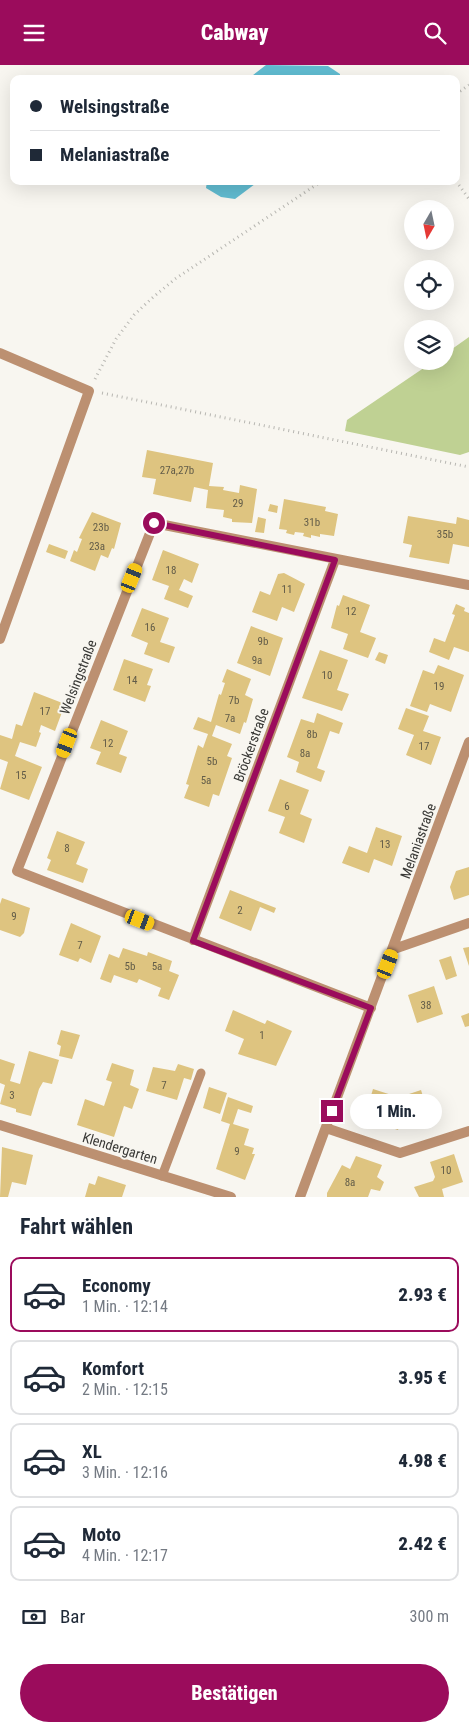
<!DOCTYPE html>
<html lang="de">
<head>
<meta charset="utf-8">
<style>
	:root { --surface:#fff; --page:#f6f6f7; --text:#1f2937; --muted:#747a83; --line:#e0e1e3; --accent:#9b0c5c }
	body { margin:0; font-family:"Roboto Condensed",sans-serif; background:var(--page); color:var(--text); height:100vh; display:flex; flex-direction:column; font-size:19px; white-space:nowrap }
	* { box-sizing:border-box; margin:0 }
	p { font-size:16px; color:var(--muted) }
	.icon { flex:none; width:28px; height:28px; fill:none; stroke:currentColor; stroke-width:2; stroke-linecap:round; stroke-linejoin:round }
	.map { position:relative; height:1132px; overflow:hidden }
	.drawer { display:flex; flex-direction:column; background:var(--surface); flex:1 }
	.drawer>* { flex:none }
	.top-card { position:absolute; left:10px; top:10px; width:450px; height:110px; border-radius:10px; box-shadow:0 5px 20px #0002; display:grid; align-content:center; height:110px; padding:0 20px; background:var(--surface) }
	.needle { width:32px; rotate:189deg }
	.tools { position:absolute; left:404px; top:135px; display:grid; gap:10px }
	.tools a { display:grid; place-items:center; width:50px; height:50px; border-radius:50%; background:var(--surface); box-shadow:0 5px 20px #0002; font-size:25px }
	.end { position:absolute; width:22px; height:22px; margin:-11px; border:6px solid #9b0c5c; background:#fff; box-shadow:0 0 0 2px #fff }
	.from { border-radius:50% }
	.bubble { position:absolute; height:35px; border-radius:18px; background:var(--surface); box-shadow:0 5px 20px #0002; font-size:16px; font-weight:800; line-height:35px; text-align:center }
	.car { position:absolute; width:15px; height:30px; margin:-15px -8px; border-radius:6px; box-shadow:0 0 4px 1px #0007; background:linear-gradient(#f5c518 24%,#345 0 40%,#f5c518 0 76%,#345 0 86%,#f5c518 0) }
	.top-card b { display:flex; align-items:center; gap:18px; height:48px; font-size:19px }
	.top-card b+b { border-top:1px solid var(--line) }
	.top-card i { width:12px; height:12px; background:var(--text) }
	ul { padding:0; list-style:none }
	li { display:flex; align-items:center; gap:15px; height:75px; margin:0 10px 8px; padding:0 10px; border:2px solid var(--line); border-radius:10px }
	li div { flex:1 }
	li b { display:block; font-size:19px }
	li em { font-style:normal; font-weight:800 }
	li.selected { border-color:var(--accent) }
	li>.icon { width:45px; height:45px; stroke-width:1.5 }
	h2 { padding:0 20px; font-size:22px; line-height:60px }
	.pay { display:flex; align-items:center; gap:12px; height:55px; padding:0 20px; font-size:19px }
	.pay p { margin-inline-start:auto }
	.button { display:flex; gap:10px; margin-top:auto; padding:10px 20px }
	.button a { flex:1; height:58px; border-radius:30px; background:var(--accent); color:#fff; font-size:20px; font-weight:800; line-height:58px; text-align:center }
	header { display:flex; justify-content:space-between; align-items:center; height:65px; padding:0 20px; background:var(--accent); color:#fff; font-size:22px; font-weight:800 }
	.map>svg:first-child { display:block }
	.green { fill:#bfd193 }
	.water { fill:#61bcd1 }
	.building { fill:#dec480 }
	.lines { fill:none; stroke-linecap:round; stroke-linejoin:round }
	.path { stroke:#b7b6b1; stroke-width:3; stroke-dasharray:1 4; stroke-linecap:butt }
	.lane { stroke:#bc9071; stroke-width:9 }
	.street { stroke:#bc9071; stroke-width:10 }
	.route { stroke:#9b0c5c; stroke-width:6 }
	.labels { text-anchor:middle; stroke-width:4; stroke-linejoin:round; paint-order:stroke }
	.number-label { font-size:11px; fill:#625c48 }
	.street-label { font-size:14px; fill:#393936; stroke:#f8f6f0 }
</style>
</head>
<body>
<header><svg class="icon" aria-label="menu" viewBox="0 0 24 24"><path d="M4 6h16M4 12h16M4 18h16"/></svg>Cabway<svg class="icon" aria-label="search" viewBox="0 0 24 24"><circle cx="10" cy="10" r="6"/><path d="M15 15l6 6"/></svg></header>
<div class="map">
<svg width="469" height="1132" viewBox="0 0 469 1132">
	<rect width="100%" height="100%" fill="#f8f6f0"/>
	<path class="green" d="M469 272V387L460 390 345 366 347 355 434 296H445V289Z"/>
	<path class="water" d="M266 0 328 1 340 9V14H248Z
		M207 116H259L235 134 221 132 206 123Z"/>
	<path class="building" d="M147 385 213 398 209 421 224 422 223 425 239 428 240 420 257 424 252 458 232 457V454L223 452 224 445 206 443 208 425 194 422 191 437 153 429 156 414 142 412Z
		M284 434 326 442 325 446 338 449 334 471 320 469V472L311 470V473L303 471 304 468 295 467 294 470 286 468 287 465 279 464Z
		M270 439 278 441 277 448 268 446Z
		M92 447 121 458 114 484 112 483 108 493 101 490 95 506 70 496 74 485 77 487 82 474 79 473Z
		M408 451 456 459 457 452 469 455V482L453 479 449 499 409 492 412 480 403 478Z
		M258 452 266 454 264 468 255 467Z
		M49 479 68 486 65 494 46 487Z
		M163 485 199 499 192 518 184 514 179 525 193 531 188 543 164 534 169 521 152 515Z
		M284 508 305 519 294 547 282 542 277 556 252 547 260 526 270 530 278 509Z
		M343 530 370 540 360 567 376 573 368 593 343 584 348 569 331 563 337 540 339 541Z
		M456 539 465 543 464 546 469 548V587L454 582 449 595 429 587 434 573 445 577 455 550 452 549Z
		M142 543 169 553 160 577 175 582 169 598 144 589 148 578 131 571Z
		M251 561 283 573 270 611 237 598Z
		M320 585 348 595 337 625 349 629 342 646 302 633Z
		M379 587 388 590 385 599 375 595Z
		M124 594 153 604 147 620 151 621 145 637 113 625Z
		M438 600 464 610 451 647 430 639 427 647 410 641 423 605 434 609Z
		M227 604 251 614 245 630 253 634 246 658 244 657 240 669 216 660 212 671 232 679 227 691 232 693 219 731 213 729 209 742 184 733 189 720 186 719 198 680 203 683 208 669 193 664 198 652 211 657 219 629 221 630 225 618 222 617Z
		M34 627 65 639 55 666 41 660 39 667 41 668 36 682 20 677 15 691 42 702 29 735 0 724 8 697 0 694V670L12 674 16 659 22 661Z
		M406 643 429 651 423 666 441 672 431 700 406 690 414 670 398 664Z
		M317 648 343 658 339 669 330 666 317 703 325 706 321 717 296 707 299 697 287 692 301 654 314 658Z
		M101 655 128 666 119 689 127 692 121 708 96 699 101 687 90 683Z
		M280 714 309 725 300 749 312 754 304 778 279 768 285 752 268 746Z
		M376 762 402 771 392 801 374 794 369 808 342 798 349 781 367 788Z
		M57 766 85 777 76 799 88 804 83 818 47 805 51 795 47 793Z
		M469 802V830L454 835 450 822 456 806Z
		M230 825 276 843 274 848 260 842 251 866 219 853Z
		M2 833 30 843 24 868 20 872 0 865V839Z
		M71 858 101 871 91 898 80 893 78 897 59 890Z
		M469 882V901L463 883Z
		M123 883 147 891 148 887 172 896 169 906 179 910 169 935 158 931 161 923 139 914 137 918 114 910 111 918 100 914 109 889 119 893Z
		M451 891 457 911 446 915 439 895Z
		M434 921 443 949 417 958 408 930Z
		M233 945 265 959 267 955 292 966 276 1001 238 989 244 974 225 966Z
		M469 948V961L465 962 461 951Z
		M61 965 80 970 72 994 59 991 61 981 57 979Z
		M29 986 59 995 52 1019 43 1017 39 1024 31 1051 16 1047V1044L0 1039 5 1020 0 1018V994L15 999 10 1016 20 1019Z
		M112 998 134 1005 130 1020 139 1024 132 1044 124 1041 114 1072 77 1060 85 1034 104 1041 112 1017 106 1015Z
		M178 999 194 1004 191 1015 184 1013 177 1035 146 1026 153 1002 175 1006Z
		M209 1022 227 1028 220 1049 203 1043Z
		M373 1024 404 1034 406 1030 421 1025 429 1051 412 1056 402 1053 398 1065 364 1054Z
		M228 1032 253 1041 251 1048 238 1044 233 1059 249 1064 244 1080 254 1083 252 1089H255L245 1115 216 1104 230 1059 221 1056Z
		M2 1082 33 1090 26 1120 12 1117 8 1132H0Z
		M454 1089 463 1117 442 1124 444 1132H419L414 1122 433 1116 435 1112 430 1097Z
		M356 1091 382 1100 377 1112 384 1117 380 1126 371 1124 368 1132H327V1128L342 1100 350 1104Z
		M98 1111 126 1120 122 1132H85L89 1118 95 1120Z"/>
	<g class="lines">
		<path class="path" d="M456 29 469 20
			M456 116 469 134
			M95 314 116 274 134 250 151 234 175 214 322 116
			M102 328 469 402"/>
		<path class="lane" d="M162 1111 201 1008"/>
		<path class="street" d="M0 288 89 326 0 574
			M193 875 335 495
			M394 884 469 858
			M371 943 17 806 154 458 469 520
			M0 1060 231 1132
			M326 1063 400 1088 469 1066
			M300 1132 469 677"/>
	</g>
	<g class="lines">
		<path class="route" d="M154 458 335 495 193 876 371 943 332 1046"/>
	</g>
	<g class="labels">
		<g class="number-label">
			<text x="177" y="409">27a,27b</text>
			<text x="238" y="442">29</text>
			<text x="312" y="461">31b</text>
			<text x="101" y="466">23b</text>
			<text x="445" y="473">35b</text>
			<text x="97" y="485">23a</text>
			<text x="171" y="509">18</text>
			<text x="287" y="528">11</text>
			<text x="351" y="550">12</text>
			<text x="150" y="566">16</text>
			<text x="263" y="580">9b</text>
			<text x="257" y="599">9a</text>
			<text x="327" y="614">10</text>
			<text x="132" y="619">14</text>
			<text x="439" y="625">19</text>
			<text x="234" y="639">7b</text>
			<text x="45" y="650">17</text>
			<text x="230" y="657">7a</text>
			<text x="312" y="673">8b</text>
			<text x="108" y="682">12</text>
			<text x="424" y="685">17</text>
			<text x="305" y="692">8a</text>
			<text x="212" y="700">5b</text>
			<text x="21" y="714">15</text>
			<text x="206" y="719">5a</text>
			<text x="287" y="745">6</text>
			<text x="385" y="783">13</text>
			<text x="67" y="787">8</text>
			<text x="240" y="849">2</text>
			<text x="14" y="855">9</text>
			<text x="80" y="884">7</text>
			<text x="130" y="905">5b</text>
			<text x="157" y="905">5a</text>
			<text x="426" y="944">38</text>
			<text x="262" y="974">1</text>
			<text x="164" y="1024">7</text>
			<text x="12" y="1034">3</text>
			<text x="237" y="1090">9</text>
			<text x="446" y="1109">10</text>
			<text x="350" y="1121">8a</text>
		</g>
		<g class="street-label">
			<text transform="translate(78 612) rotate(-69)" y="5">Welsingstraße</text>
			<text transform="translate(251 680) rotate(-70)" y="5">Bröckerstraße</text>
			<text transform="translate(418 776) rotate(-70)" y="5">Melaniastraße</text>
			<text transform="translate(120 1083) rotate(17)" y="5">Klendergarten</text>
		</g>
	</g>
</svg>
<div class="tools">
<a><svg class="needle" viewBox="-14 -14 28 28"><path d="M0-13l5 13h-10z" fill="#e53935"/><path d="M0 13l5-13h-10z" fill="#747a83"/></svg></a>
<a><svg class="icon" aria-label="locate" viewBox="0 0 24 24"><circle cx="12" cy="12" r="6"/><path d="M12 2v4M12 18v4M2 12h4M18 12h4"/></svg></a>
<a><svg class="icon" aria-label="layers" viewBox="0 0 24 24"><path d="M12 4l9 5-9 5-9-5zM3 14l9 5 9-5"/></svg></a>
</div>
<i class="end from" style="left:154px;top:458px"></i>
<i class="end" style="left:332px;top:1046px"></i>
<div class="bubble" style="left:350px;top:1029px;width:92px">1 Min.</div>
<i class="car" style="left:132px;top:513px;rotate:22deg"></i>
<i class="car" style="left:67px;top:678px;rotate:201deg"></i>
<i class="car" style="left:140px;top:855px;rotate:111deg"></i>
<i class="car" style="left:388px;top:899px;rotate:21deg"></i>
<div class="top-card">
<b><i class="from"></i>Welsingstraße</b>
<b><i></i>Melaniastraße</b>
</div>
</div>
<section class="drawer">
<h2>Fahrt wählen</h2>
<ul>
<li class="selected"><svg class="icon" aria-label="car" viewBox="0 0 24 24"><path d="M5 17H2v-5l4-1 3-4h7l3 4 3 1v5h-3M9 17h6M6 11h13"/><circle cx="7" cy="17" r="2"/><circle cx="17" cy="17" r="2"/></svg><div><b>Economy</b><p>1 Min. · 12:14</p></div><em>2.93 €</em></li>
<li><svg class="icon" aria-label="car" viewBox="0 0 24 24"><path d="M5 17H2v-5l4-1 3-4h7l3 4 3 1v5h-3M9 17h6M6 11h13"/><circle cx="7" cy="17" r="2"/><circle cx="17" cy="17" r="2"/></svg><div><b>Komfort</b><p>2 Min. · 12:15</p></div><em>3.95 €</em></li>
<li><svg class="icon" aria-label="car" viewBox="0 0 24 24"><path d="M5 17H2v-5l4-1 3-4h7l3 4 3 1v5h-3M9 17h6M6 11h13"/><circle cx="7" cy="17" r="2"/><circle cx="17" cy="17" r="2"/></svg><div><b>XL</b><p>3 Min. · 12:16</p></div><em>4.98 €</em></li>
<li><svg class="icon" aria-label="car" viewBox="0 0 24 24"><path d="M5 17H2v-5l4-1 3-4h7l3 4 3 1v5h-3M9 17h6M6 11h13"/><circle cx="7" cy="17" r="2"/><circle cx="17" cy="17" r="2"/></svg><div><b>Moto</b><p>4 Min. · 12:17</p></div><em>2.42 €</em></li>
</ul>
<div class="pay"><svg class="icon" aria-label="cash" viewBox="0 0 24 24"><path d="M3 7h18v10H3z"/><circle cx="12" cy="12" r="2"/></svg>Bar<p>300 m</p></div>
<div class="button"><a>Bestätigen</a></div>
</section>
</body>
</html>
